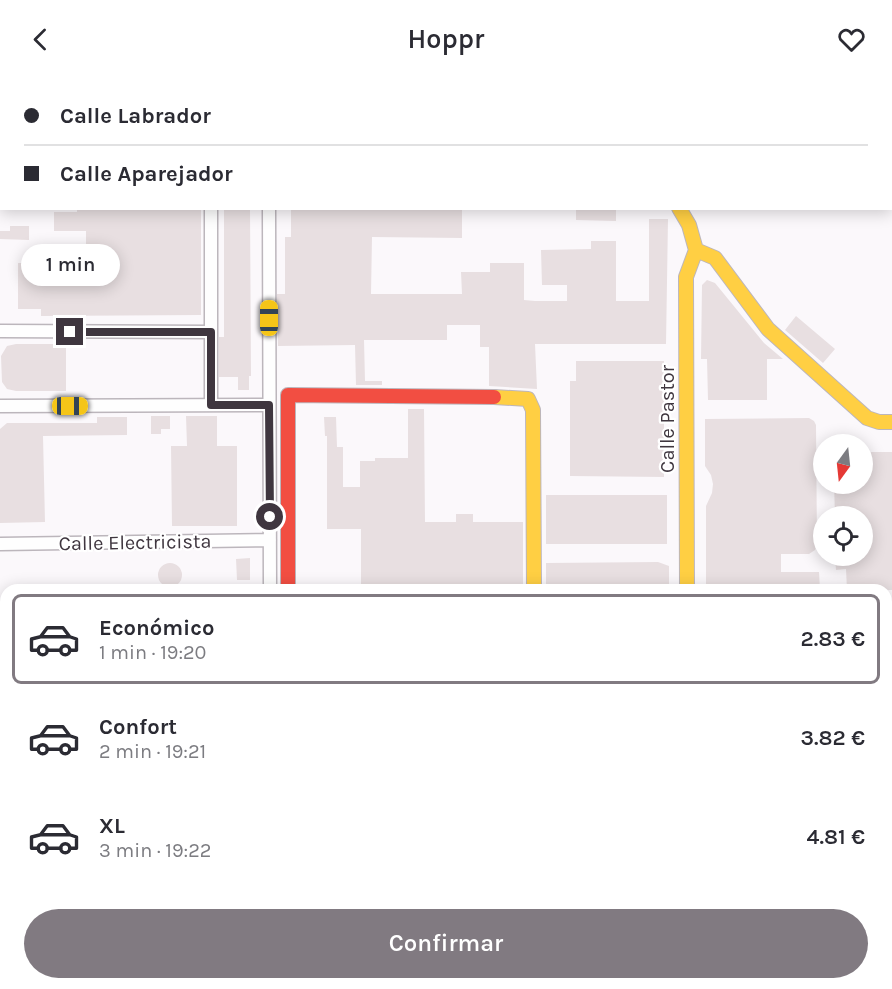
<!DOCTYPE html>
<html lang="es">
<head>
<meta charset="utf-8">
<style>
	:root { --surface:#fff; --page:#f7f7f7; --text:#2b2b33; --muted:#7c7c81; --line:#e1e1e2; --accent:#817a81 }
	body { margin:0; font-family:Karla,sans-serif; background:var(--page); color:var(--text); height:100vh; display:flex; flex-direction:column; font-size:22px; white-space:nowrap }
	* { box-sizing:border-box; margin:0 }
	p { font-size:20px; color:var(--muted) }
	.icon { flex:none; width:33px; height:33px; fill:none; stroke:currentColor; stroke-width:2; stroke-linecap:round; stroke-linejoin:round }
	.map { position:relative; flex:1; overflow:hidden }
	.panel { position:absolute; left:0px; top:506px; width:892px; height:406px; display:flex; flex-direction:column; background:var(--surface); border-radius:18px 18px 0 0; box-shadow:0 3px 15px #0003 }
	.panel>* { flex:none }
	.banner { position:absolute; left:0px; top:0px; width:892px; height:132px; box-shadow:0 3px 15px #0003; display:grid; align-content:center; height:132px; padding:0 24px; background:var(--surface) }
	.needle { width:39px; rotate:195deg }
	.fabs { position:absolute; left:813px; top:356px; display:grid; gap:12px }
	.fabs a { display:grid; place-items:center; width:60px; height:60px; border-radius:50%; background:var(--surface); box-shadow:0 3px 15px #0003; font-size:30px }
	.end { position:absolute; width:27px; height:27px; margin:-14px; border:8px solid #3f363f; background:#fff; box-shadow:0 0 0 3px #fff }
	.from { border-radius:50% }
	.bubble { position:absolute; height:42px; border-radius:21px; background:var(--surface); box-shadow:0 3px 15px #0003; font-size:20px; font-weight:600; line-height:42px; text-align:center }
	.car { position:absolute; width:18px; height:36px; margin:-18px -9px; border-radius:8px; box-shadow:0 0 4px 2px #0007; background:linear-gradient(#f5c518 24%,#345 0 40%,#f5c518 0 76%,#345 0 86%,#f5c518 0) }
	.banner b { display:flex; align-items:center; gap:21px; height:57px; font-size:22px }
	.banner b+b { border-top:2px solid var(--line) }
	.banner i { width:15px; height:15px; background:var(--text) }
	ul { padding:10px 0 0; list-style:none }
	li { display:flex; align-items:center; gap:18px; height:90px; margin:0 12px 9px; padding:0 12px; border:3px solid transparent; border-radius:9px }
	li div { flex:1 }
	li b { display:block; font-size:22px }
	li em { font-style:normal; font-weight:600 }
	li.on { border-color:var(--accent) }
	li>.icon { width:54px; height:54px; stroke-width:1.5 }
	.button { display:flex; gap:12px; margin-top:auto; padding:12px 24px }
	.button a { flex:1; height:69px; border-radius:36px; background:var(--accent); color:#fff; font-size:24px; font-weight:600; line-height:69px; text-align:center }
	header { display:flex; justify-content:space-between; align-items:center; height:78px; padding:0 24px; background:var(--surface); font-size:27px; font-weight:600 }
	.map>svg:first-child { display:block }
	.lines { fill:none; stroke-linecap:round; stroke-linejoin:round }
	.stream { stroke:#b4d5d7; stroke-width:3 }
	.building { fill:#e8dfe1 }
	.street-casing { stroke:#bcb6bc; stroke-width:15 }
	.fast-casing { stroke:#bcb6bc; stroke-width:16 }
	.slow-casing { stroke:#bcb6bc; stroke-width:16 }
	.jam-casing { stroke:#bcb6bc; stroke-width:16 }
	.street { stroke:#fefefe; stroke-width:12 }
	.fast { stroke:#16e098; stroke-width:14 }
	.slow { stroke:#ffcf43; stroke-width:14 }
	.jam { stroke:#f24e42; stroke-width:14 }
	.route { stroke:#3f363f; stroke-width:8 }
	.labels { text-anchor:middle; stroke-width:4.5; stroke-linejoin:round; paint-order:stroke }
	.street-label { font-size:20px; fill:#3f363f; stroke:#fff }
</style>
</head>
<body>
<header><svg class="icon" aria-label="back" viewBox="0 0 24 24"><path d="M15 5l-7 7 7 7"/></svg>Hoppr<svg class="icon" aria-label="heart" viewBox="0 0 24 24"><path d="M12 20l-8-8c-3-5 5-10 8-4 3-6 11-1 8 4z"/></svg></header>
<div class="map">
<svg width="892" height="911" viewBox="0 0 892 911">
	<rect width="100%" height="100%" fill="#fbf8fb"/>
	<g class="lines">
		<path class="stream" d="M886 900 892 901
			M669 906 678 911
			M598 911 604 906
			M805 911 842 906"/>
	</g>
	<path class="building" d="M77 130H201V237L41 238V231H18V185H86V153H54V134H77Z
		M224 130H250L251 298H249V312H238V299H219V259H224Z
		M291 130H462V160L372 159 371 216H462L461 194H490V185H524V222L535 223H567V207H542L541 172 591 171V163H616V223H649V141H668L666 266H535L537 311 489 308V269H480V247H447V262H364L365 303H382V307H356L355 267 278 268 277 216H285V159H291Z
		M576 130H616V143L576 142Z
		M10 148H29V162L0 161V153H10Z
		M707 202 715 205 764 265 783 281H767V322H708L707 281H701L702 207Z
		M796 238 835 271 823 285 785 252Z
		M16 266H66V313H16L7 311 2 304 1 278 7 268Z
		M576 283H664V399L570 398V303H576Z
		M408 331H424L425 444H456V436H473V444H523V512H361V451H327V358H325L324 339H336L337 369H343V409H360V383H375V380H408Z
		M151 338H170V351H161V356H151Z
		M186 338H217V368H237V448H172L171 368H187Z
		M97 339H127V357L43 358 45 444 0 445V351L7 345H97Z
		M809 340 814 343 816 347 817 467 815 472 809 476H781V494H819L820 512H706V428L712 415 713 406 711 397 705 388V341Z
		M862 374H892V512H847L846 491 836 492 835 477H862V438H835L834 405H862Z
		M546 417H667V466H546Z
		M250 480V502H237L236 481Z
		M658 484 669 488V512H546V485Z
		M158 497a12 12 0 1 1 24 0a12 12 0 1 1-24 0Z"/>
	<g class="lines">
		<defs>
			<path id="street" d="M573 0 574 2
				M269 2V0
				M0 76 2 75
				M269 130 270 512
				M0 253 211 254
				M211 327V130
				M0 328 269 327
				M0 466 270 462
				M886 790 892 785
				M0 871H6
				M84 906V911
				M312 906 315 911"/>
			<path id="fast" d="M886 884 892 883"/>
			<path id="slow" d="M679 130 689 147 696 172 715 180 768 251 867 340 879 344H892
				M494 319 528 321 533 332 534 512
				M687 512 686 199 696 172
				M886 823H892
				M403 911 413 906
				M436 911 446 906"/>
			<path id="jam" d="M288 512V317L494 319"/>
		</defs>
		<use href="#street" class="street-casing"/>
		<use href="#fast" class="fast-casing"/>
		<use href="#slow" class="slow-casing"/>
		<use href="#jam" class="jam-casing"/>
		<use href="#street" class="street"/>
		<use href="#fast" class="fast"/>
		<use href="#slow" class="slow"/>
		<use href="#jam" class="jam"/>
	</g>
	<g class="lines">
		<path class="route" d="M70 254H211V327H269L270 439"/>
	</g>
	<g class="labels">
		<g class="street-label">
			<text transform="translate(667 341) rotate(-90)" y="7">Calle Pastor</text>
			<text transform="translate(135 464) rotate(-1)" y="7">Calle Electricista</text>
		</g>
	</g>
</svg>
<div class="fabs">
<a><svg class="needle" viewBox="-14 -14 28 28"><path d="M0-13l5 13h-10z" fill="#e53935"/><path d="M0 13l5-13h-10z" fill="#7c7c81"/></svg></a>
<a><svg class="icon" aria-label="locate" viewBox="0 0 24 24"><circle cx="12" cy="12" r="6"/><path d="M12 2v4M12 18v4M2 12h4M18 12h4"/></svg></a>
</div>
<i class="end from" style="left:270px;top:439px"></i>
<i class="end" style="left:70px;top:254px"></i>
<div class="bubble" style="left:21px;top:166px;width:99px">1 min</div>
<i class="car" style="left:269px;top:240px;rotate:0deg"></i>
<i class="car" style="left:70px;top:328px;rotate:90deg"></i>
<div class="banner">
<b><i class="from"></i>Calle Labrador</b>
<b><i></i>Calle Aparejador</b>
</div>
<section class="panel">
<ul>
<li class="on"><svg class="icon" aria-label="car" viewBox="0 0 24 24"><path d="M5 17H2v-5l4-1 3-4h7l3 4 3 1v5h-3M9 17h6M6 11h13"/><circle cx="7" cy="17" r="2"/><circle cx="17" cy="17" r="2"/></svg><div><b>Económico</b><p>1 min · 19:20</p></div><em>2.83 €</em></li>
<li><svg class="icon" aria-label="car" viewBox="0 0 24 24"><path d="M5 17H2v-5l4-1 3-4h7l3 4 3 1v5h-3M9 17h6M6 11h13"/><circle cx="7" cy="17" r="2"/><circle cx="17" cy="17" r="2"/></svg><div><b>Confort</b><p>2 min · 19:21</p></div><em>3.82 €</em></li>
<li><svg class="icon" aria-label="car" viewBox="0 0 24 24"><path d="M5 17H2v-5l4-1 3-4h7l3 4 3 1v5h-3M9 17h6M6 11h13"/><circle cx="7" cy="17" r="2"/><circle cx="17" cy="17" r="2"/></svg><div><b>XL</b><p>3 min · 19:22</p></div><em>4.81 €</em></li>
</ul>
<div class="button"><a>Confirmar</a></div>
</section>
</div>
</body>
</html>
